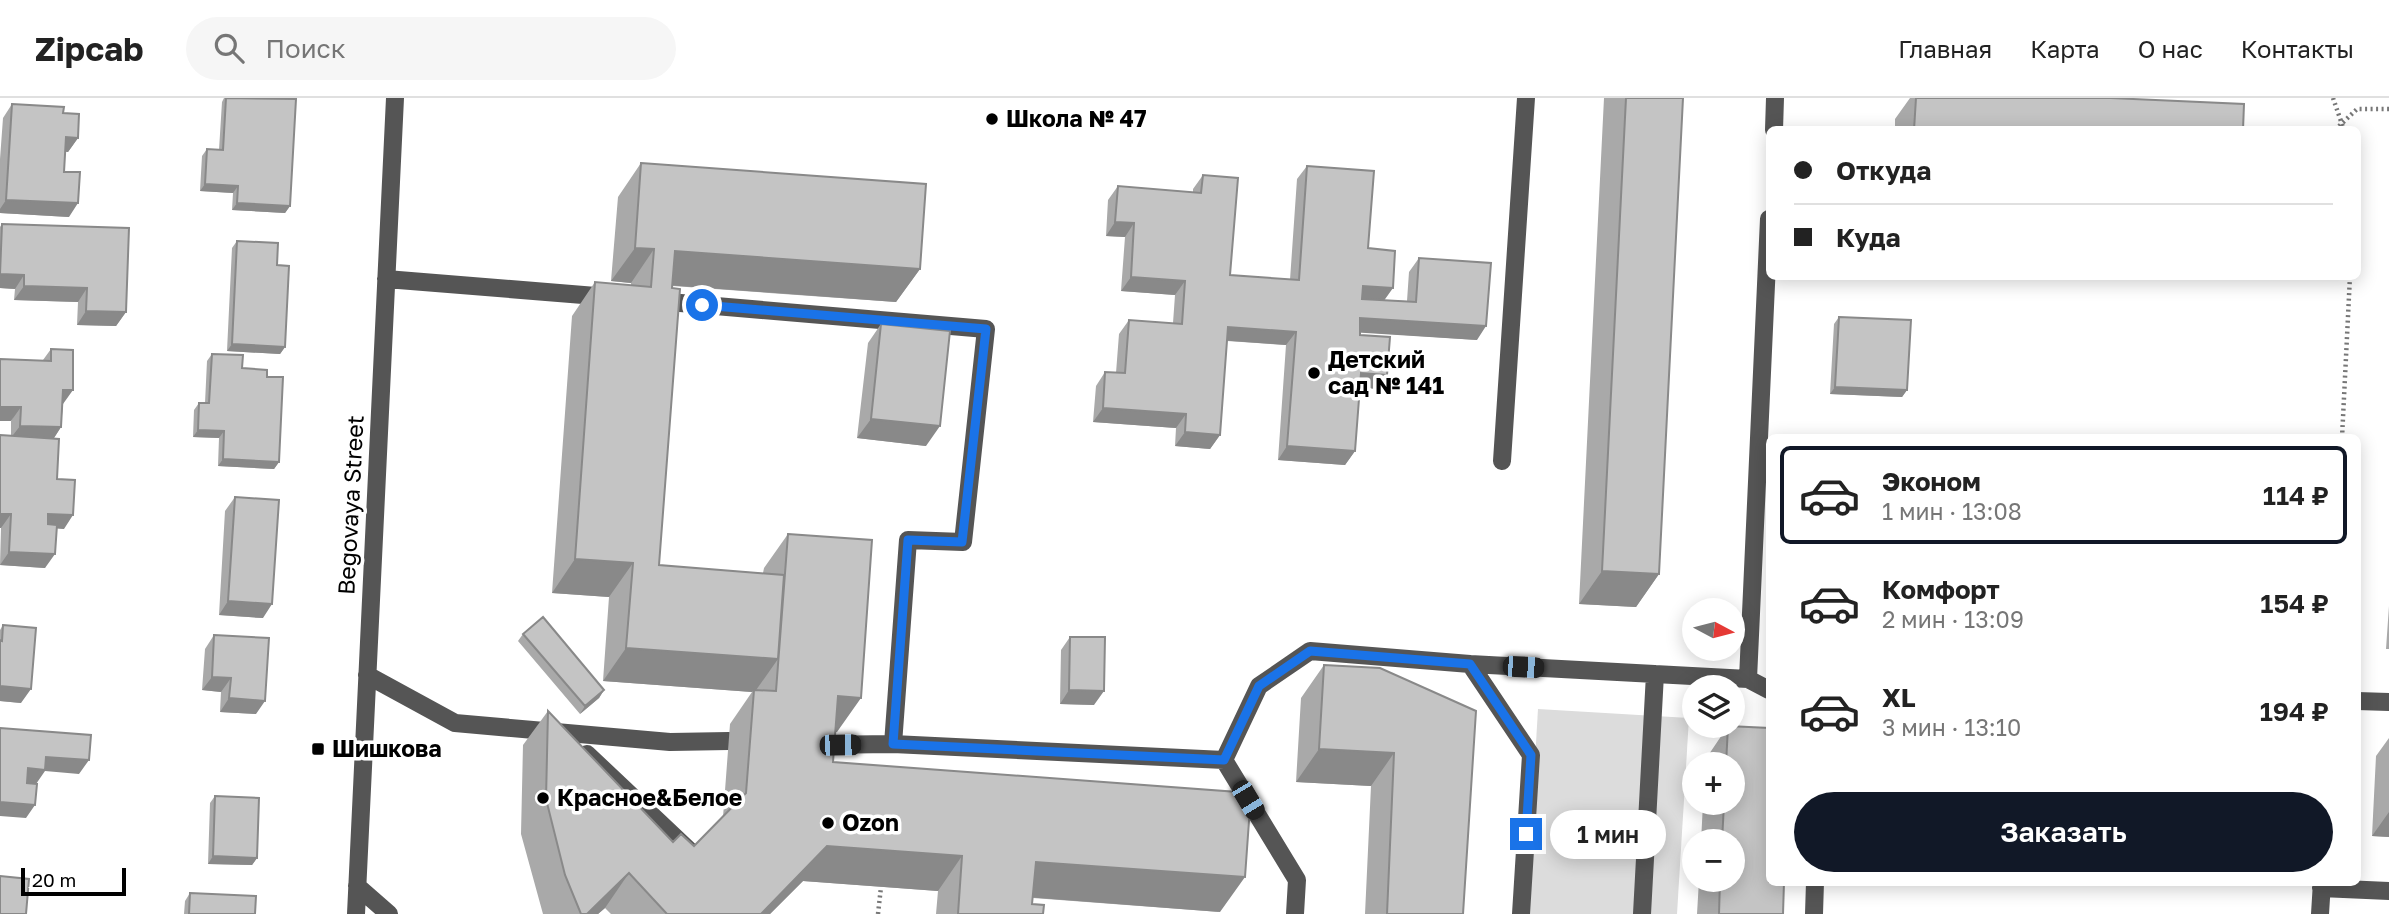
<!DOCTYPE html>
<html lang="ru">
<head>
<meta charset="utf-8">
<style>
	:root { --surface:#fff; --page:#f6f6f6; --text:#222; --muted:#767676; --line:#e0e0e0; --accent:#111827 }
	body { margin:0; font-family:"Golos Text",sans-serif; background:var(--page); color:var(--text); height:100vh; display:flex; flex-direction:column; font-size:26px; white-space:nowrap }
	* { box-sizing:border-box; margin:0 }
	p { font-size:23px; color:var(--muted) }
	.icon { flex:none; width:38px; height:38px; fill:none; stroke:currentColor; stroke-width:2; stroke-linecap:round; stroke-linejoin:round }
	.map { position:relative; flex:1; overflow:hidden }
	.side { position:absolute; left:1766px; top:336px; width:595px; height:452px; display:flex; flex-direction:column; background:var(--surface); border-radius:10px; box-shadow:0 4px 18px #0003 }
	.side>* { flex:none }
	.top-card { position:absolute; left:1766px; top:28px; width:595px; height:154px; border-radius:10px; box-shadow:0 4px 18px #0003; display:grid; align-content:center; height:154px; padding:0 28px; background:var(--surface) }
	.needle { width:46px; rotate:97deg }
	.controls { position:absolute; left:1682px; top:500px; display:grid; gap:14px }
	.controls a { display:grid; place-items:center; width:63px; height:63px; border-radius:50%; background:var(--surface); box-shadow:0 4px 18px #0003; font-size:35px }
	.scale { position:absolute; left:21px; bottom:18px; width:105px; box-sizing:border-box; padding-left:7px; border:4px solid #000; border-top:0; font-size:19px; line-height:24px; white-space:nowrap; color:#000; -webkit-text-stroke:5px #fff; paint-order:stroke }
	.end { position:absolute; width:32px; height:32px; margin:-16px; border:9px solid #1a73e8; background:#fff; box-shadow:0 0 0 4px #fff }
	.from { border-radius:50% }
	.bubble { position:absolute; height:49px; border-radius:24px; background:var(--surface); box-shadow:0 4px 18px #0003; font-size:23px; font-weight:600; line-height:49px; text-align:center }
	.car { position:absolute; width:21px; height:42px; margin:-21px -10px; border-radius:9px; box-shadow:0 0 5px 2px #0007; background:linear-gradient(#222 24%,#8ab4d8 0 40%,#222 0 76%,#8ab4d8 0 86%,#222 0) }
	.top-card b { display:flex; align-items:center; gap:24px; height:66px; font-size:26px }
	.top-card b+b { border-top:2px solid var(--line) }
	.top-card i { width:18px; height:18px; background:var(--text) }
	ul { padding:12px 0 0; list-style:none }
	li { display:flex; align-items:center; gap:21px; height:98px; margin:0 14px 10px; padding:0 14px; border:4px solid transparent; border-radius:10px }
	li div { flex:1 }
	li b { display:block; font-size:26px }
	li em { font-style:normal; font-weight:600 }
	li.on { border-color:var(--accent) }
	li>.icon { width:63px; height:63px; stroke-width:1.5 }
	.cta { display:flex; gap:14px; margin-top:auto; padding:14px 28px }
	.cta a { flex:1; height:80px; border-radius:42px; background:var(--accent); color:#fff; font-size:28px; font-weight:600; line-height:80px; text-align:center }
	header { display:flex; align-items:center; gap:42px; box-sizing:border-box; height:98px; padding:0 35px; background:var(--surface); border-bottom:2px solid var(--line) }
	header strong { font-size:33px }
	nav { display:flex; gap:38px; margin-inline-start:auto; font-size:24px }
	.search { width:490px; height:63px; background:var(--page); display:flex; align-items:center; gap:18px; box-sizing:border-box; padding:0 24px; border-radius:38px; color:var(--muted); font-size:26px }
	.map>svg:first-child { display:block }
	.green { fill:#dcdcdc }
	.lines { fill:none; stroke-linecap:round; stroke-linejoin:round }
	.path { stroke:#777; stroke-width:4.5; stroke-dasharray:2 3.5; stroke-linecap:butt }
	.minor { stroke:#555; stroke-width:18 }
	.wall { fill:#a9a9a9 }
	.shaded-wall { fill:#898989 }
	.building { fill:#c4c4c4; stroke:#898989; stroke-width:2 }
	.route { stroke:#1a73e8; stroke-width:9 }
	.poi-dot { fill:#000; stroke:#fff; stroke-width:2.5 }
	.labels { text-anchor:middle; stroke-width:7; stroke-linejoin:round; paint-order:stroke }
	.poi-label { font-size:23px; font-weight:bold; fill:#000; stroke:#fff; text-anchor:start }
	.street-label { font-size:23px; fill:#000; stroke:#fff }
</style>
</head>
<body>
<header>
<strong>Zipcab</strong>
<div class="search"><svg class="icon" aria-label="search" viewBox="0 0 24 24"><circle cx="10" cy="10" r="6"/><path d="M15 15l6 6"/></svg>Поиск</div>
<nav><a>Главная</a><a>Карта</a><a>О нас</a><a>Контакты</a></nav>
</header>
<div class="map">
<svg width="2389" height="816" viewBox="0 0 2389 816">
	<rect width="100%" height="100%" fill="#fff"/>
	<path class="green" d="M1538 611 1689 620 1677 816H1526Z"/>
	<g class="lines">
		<path class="path" d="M2333 0 2344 32
			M2335 32 2357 11H2389
			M2342 340 2350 178
			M878 816 881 789"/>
		<path class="minor" d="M1774 32 1775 0
			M386 181 608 199
			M657 203 986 231 963 444 908 442 893 646 1224 662 1297 782 1295 816
			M1502 363 1526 0
			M1470 566 1748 581 1769 121
			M367 577 455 625 670 644 729 643
			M1748 581 1769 592
			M2357 603 2389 604
			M813 647 893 646
			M587 656 694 757
			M1224 662 1259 588 1310 553 1470 566 1531 657 1521 816
			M357 788 389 816
			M2321 790 2389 793
			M356 816 395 0
			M1642 816 1655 576
			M1814 816 1815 784
			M2320 816 2322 784"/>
	</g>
	<path class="wall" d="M224 0H226L290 108 285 115 232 112 233 95 200 93 202 58 207 51 219 52 222 4Z
		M1604 0H1683L1659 476 1636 509 1579 506Z
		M1910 0H2111L2243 32H1895V21Z
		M12 6 63 15 78 40 68 54 65 53 64 74 69 119 0 115V61L3 20Z
		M641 65 920 171 896 204 673 188 659 467 763 475 764 470 788 436 837 634H836L833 664 1220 814 1033 800 1032 806 1043 816H936L938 793 803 783 770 816H611L605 810 598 816H543L521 736 523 647 548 613 673 744 694 748 723 719 730 626 752 594 603 583 609 499 552 495 572 218 595 184 631 187V185L611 183 618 99Z
		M1307 68 1368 150 1384 202 1407 203 1409 174 1419 160 1477 242 1360 234V237L1387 277 1378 291 1360 289 1355 353 1345 367 1278 362 1286 247 1227 243 1220 337 1210 351 1175 348 1176 330 1093 324 1096 288 1105 274 1116 275 1119 236 1129 222 1173 225 1175 197 1121 193 1125 139 1106 138 1108 102 1118 88 1193 94V91L1203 77 1230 177 1290 182 1297 81Z
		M2 126 126 214 116 228 77 227 78 204 14 202 15 191 0 190V129Z
		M237 143 277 167 285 249 280 256 227 253 232 150Z
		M1839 219 1907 292 1902 299 1830 296 1834 226Z
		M881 226 926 348 857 340 868 245Z
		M51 251 63 306 61 329 54 340 57 381 64 431 56 430 45 470 0 467 1 430 11 338V323L43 262Z
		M212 256 242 270 267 279 279 364 274 371 218 368 219 340 193 339 194 312 199 305H205L207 263Z
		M235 399 263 520 219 517 225 413Z
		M2389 508V551H2386Z
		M3 527 21 605 0 603V532Z
		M523 536 604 592 599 600 580 616 518 543Z
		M214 537 256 616 220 614 221 594 202 592 205 551Z
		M1070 539 1094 607 1060 606 1061 552Z
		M1324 567 1380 570 1463 816H1365L1371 688 1296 684 1301 600Z
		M1728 628 1783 816H1697L1699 782H1732V744H1701L1703 705H1732V667H1704L1705 662Z
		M2389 640V739L2372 738 2376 658Z
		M215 698 257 760 252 767 208 766 210 705Z
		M190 795 255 816H184L185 803Z"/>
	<path class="shaded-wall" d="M66 39 78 40 68 54 56 53Z
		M205 86 238 88 233 95 200 93Z
		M6 102 78 105 69 119 0 115V111Z
		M237 105 290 108 285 115 232 112Z
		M1115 124 1134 125 1125 139 1106 138Z
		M635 150 654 151 631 185 611 183Z
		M675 153 920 171 896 204 652 186Z
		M0 176 24 177 15 191 0 190Z
		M1131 179 1185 183 1175 197 1121 193Z
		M24 188 87 190 78 204 14 202Z
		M1363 188 1393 190 1383 204 1354 202Z
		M86 213 126 214 116 228 77 227Z
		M1360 220 1486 228 1477 242 1350 234Z
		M1228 229 1296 234 1286 247 1218 242Z
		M232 246 285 249 280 256 227 253Z
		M1361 275 1387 277 1378 291 1351 289Z
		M1835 289 1907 292 1902 299 1830 296Z
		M63 292H73L63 306Z
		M0 309H21L11 323H0Z
		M1103 310 1186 316 1176 330 1093 324Z
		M871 321 940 328 926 348 857 340Z
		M20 328 61 329 52 343 10 341Z
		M198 332 224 333 219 340 193 339Z
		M1185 334 1220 337 1210 351 1175 348Z
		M1287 348 1355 353 1345 367 1278 362Z
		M223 361 279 364 274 371 218 368Z
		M0 416H11L1 430H0Z
		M48 416 73 417 64 431 39 429Z
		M9 454 55 456 45 470 0 467Z
		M575 461 633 465 609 499 552 495Z
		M1602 473 1659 476 1636 509 1579 506Z
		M228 503 272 506 263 520 219 517Z
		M626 550 778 561 754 595V592L752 594 603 583Z
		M212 579 231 580 221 594 202 592Z
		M0 588 31 591 21 605 0 603Z
		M604 592 599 600 580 616 585 608Z
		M1069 592 1104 593 1094 607 1060 606Z
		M838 598 861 600 837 634 814 633Z
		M229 600 265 603 256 616 220 614Z
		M1319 651 1394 655 1371 688 1296 684Z
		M46 659 89 662 79 676 45 673 36 686 19 684 28 670Z
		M0 704 35 707 26 720 0 718Z
		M2389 714V739L2372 738Z
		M827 748 962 758 938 793 803 783 770 816H761Z
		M213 758 257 760 252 767 208 766Z
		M1036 764 1245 779 1220 814 1012 798Z
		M629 775 605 810 598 816H587Z"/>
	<path class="building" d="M226 0 296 1 290 108 237 105 238 88 205 86 207 51 223 52Z
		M1626 0H1683L1659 476 1602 473Z
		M1916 0H2111L2244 6 2243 32H1914Z
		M12 6 64 9 63 15 79 16 78 40 66 39 64 74H80L78 105 6 102Z
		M641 65 926 86 920 171 675 153 672 190 680 191 659 467 784 477 778 561 626 550 633 465 575 461 595 184 651 189 654 151 635 150Z
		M1307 68 1374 73 1368 150 1395 153 1393 190 1363 188 1362 201 1416 204 1419 160 1491 165 1486 228 1360 220V237L1390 239 1387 277 1361 275 1355 353 1287 348 1296 234 1228 229 1220 337 1185 334 1186 316 1103 310 1105 274 1125 275 1129 222 1182 226 1185 183 1131 179 1134 125 1115 124 1118 88 1201 95 1203 77 1238 80 1230 177 1299 182Z
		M2 126 129 130 126 214 86 213 87 190 24 188V177L0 176Z
		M237 143 278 145 277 167 289 168 285 249 232 246Z
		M1839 219 1911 222 1907 292 1835 289Z
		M881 226 950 233 940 328 871 321Z
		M51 251 73 252V292H63L61 329 20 328 21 309H0V261L51 263Z
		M212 256 243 257 242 270 267 272V279H283L279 364 223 361 224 333 198 332 199 305H209Z
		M0 337 59 341 57 381 75 382 73 417 48 416V426L57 427 55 456 9 454 11 416H0Z
		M235 399 279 402 272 506 228 503Z
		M788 436 872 442 861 600 838 598 833 664 1251 695 1245 779 1036 764 1032 806 1044 807 1043 816H958L962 758 827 748 761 816H667L629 775 587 816H581L565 777 546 701 548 613 673 744 681 736 694 748 746 695 754 592 776 593Z
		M543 519 604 592 585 608 523 536Z
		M3 527 36 530 31 591 0 588V542L2 543Z
		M214 537 269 540 265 603 229 600 231 580 212 579Z
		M1070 539H1105L1104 593 1069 592Z
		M1324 567 1380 570 1476 613 1463 816H1387L1394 655 1319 651Z
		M1728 628 1769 630V784H1784L1783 816H1719L1720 782H1732V744H1722L1724 705H1732V667H1726Z
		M0 630 91 637 89 662 46 659 45 672 28 670 27 685 37 686 35 707 0 704Z
		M215 698 259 700 257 760 213 758Z
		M0 778 29 781 26 816H0Z
		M190 795 256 798 255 816H189Z"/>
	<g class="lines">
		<path class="route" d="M702 207 986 231 962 444 908 442 893 646 1224 662 1259 588 1310 553 1470 566 1531 657 1526 736"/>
	</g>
	<g class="poi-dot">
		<circle cx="992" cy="21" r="7"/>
		<circle cx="1314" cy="275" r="7"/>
		<rect x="311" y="644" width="14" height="14" rx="3.5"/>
		<circle cx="543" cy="700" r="7"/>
		<circle cx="828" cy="725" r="7"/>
	</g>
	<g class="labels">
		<g class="poi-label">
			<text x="1006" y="29">Школа № 47</text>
			<text x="1328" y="270">Детский<tspan x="1328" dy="26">сад № 141</tspan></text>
			<text x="332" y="659">Шишкова</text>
			<text x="557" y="708">Красное&amp;Белое</text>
			<text x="842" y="733">Ozon</text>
		</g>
		<g class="street-label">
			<text transform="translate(351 407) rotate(-87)" y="8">Begovaya Street</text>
		</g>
	</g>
</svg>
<div class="controls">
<a><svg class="needle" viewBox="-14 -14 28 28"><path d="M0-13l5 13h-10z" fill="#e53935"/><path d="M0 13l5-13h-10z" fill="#767676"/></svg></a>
<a><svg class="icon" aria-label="layers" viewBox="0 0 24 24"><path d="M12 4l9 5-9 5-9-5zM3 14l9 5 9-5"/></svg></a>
<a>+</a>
<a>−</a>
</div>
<div class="scale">20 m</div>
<i class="end from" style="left:702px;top:207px"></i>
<i class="end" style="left:1526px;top:736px"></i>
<div class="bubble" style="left:1550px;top:712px;width:116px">1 мин</div>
<i class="car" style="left:1523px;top:569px;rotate:93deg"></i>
<i class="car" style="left:840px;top:647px;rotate:89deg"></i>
<i class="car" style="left:1248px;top:702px;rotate:149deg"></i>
<div class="top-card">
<b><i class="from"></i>Откуда</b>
<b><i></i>Куда</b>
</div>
<section class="side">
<ul>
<li class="on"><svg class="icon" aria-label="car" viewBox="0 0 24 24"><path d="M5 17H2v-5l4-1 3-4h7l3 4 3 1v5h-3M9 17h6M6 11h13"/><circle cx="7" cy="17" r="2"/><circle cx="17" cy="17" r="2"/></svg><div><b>Эконом</b><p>1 мин · 13:08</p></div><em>114 ₽</em></li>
<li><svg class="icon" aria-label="car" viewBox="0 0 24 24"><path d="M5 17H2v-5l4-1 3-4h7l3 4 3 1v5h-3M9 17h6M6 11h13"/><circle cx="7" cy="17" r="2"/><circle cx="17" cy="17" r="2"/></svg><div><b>Комфорт</b><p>2 мин · 13:09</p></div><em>154 ₽</em></li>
<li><svg class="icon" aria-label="car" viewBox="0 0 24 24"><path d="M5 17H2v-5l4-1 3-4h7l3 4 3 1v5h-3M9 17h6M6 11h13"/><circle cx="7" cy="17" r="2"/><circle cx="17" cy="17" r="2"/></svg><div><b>XL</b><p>3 мин · 13:10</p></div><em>194 ₽</em></li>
</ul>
<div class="cta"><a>Заказать</a></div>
</section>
</div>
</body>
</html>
